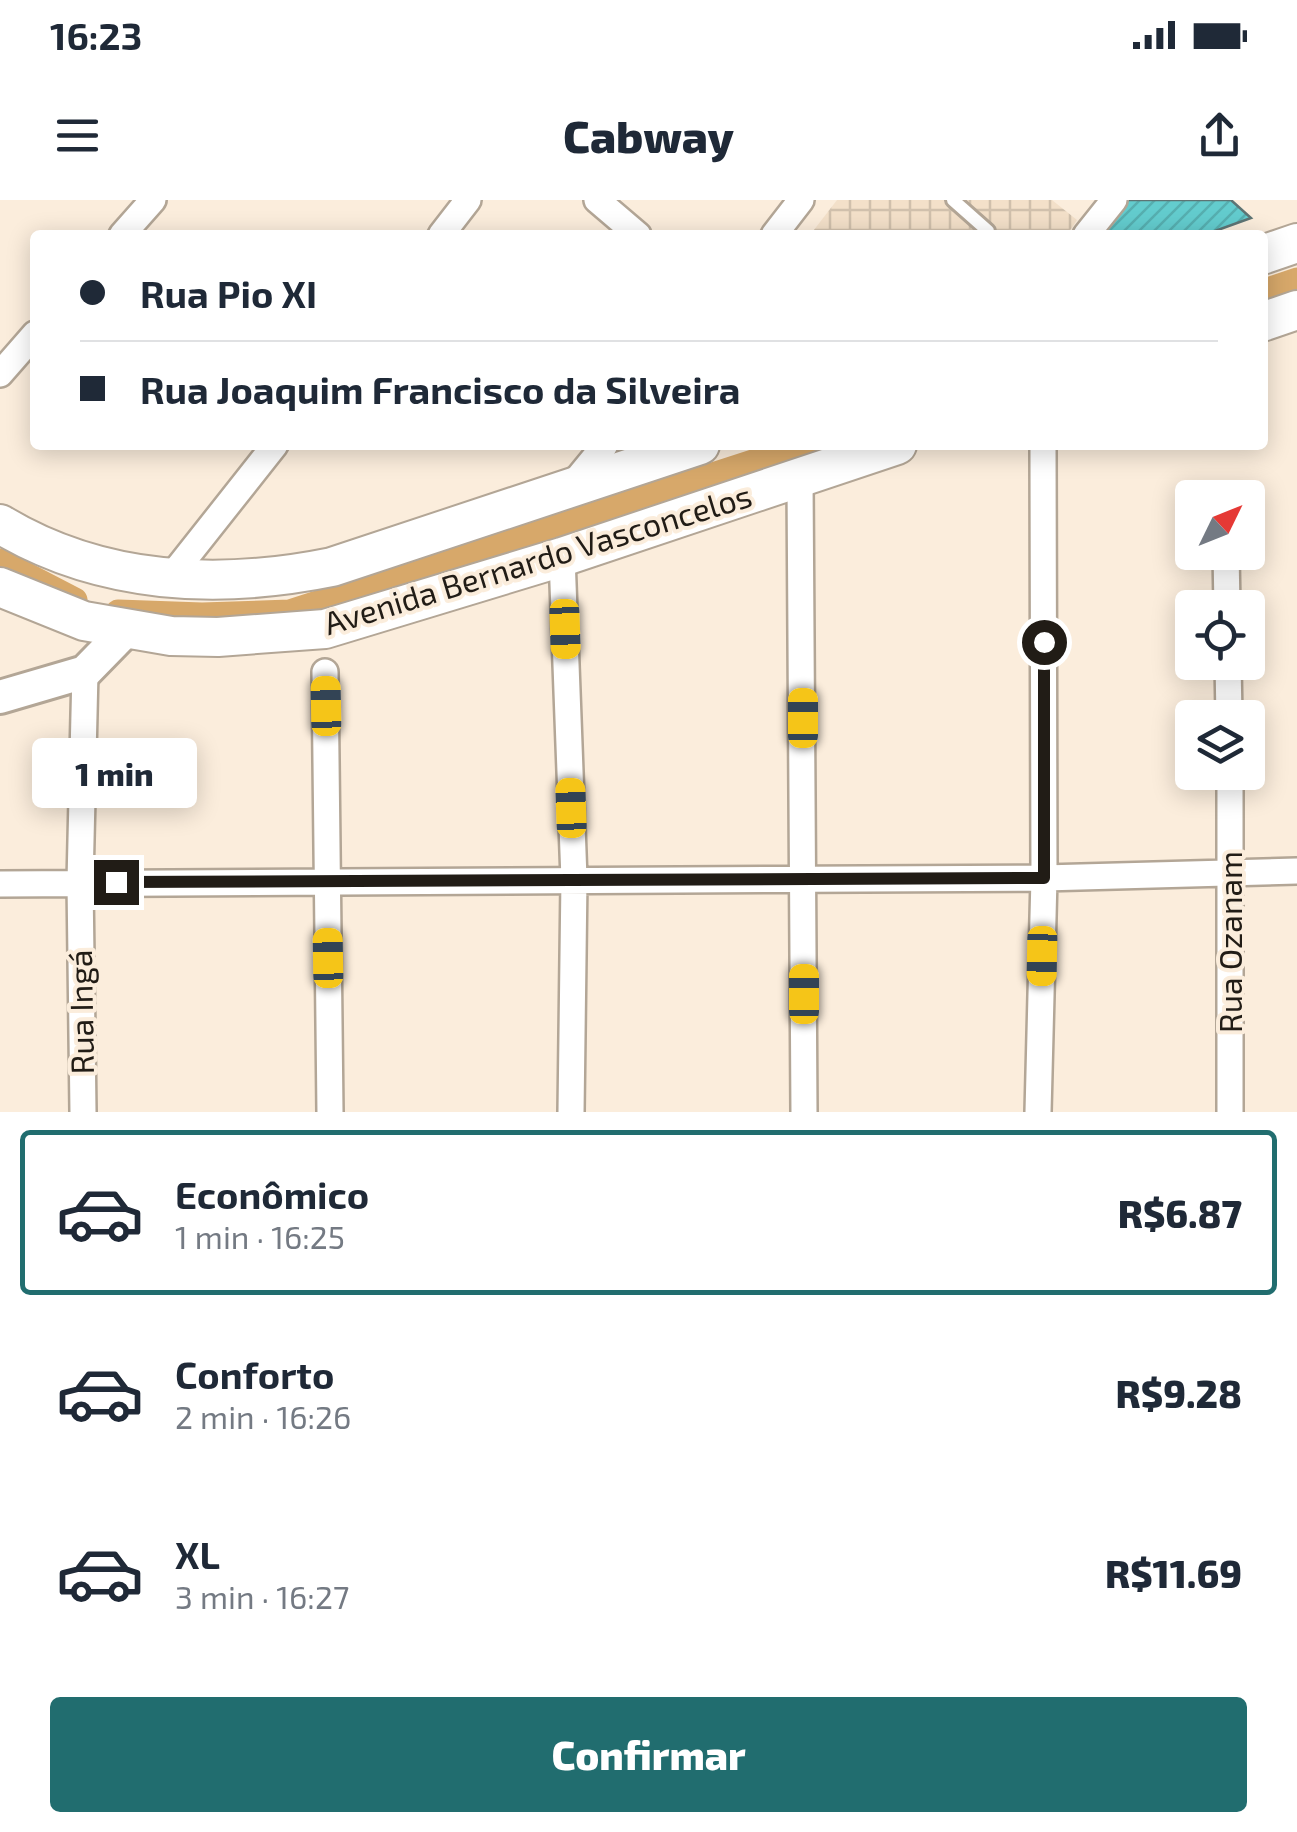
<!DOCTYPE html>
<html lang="pt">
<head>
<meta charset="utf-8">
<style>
	:root { --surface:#fff; --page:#f2f2f3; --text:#1f2937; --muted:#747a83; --line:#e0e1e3; --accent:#216d6f }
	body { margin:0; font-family:"Exo 2",sans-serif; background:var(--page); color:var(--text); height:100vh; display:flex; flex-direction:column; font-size:38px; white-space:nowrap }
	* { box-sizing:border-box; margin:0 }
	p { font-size:32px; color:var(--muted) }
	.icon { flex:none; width:55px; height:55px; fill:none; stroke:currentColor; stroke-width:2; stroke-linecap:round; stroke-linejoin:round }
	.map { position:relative; height:912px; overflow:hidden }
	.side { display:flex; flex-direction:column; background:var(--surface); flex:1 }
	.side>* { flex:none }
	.top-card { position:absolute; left:30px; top:30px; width:1238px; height:220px; border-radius:10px; box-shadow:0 5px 25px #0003; display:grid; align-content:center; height:220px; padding:0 50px; background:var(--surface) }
	.needle { width:65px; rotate:47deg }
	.buttons { position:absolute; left:1175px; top:280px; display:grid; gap:20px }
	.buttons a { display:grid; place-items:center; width:90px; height:90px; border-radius:10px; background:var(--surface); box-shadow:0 5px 25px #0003; font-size:50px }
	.end { position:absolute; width:45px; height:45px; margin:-22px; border:12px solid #211c16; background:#fff; box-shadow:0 0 0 5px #fff }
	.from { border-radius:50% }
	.bubble { position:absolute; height:70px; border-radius:10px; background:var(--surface); box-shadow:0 5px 25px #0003; font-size:32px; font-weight:800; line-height:70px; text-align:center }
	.car { position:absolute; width:30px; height:60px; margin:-30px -15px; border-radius:12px; box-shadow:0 0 8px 2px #0007; background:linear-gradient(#f5c518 24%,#345 0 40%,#f5c518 0 76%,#345 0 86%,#f5c518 0) }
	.top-card b { display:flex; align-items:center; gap:35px; height:95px; font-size:38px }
	.top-card b+b { border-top:2px solid var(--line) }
	.top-card i { width:25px; height:25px; background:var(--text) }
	ul { padding:18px 0 0; list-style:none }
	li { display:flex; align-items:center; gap:30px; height:165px; margin:0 20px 15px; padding:0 30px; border:5px solid transparent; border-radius:10px }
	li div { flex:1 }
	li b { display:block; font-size:38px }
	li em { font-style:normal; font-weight:800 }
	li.selected { border-color:var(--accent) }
	li>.icon { width:90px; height:90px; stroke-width:1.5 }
	.primary-button { display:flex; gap:20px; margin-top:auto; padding:20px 50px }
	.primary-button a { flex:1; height:115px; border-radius:10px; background:var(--accent); color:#fff; font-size:40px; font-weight:800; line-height:115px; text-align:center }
	.status { display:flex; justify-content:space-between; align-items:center; height:70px; padding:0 50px; background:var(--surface); direction:ltr }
	.status svg { height:28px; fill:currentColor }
	header { display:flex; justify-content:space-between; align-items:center; height:130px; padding:0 50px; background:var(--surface); font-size:45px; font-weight:800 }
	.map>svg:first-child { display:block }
	.industrial { fill:url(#industrial-grid) }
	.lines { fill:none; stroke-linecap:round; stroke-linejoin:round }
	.canal { stroke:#d7a86a; stroke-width:25 }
	.building { fill:url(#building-hatch); stroke:#5d7474; stroke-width:2.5 }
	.service-casing { stroke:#b3a696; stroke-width:18 }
	.minor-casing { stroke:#b3a696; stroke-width:30 }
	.tertiary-casing { stroke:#b3a696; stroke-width:38 }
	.secondary-casing { stroke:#b3a696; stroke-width:42 }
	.service { stroke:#fff; stroke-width:12 }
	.minor { stroke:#fff; stroke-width:25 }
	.tertiary { stroke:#fff; stroke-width:32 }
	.secondary { stroke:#fff; stroke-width:38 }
	.route { stroke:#211c16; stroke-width:12 }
	.labels { text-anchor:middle; stroke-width:8; stroke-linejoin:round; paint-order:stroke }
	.street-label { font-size:32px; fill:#211c16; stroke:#fbeddc }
</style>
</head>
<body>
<div class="status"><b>16:23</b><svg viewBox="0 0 49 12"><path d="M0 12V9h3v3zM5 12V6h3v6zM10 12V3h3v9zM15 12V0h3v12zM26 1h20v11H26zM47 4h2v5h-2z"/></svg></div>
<header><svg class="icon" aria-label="menu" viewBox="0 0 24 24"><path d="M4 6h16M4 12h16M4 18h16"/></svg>Cabway<svg class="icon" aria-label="share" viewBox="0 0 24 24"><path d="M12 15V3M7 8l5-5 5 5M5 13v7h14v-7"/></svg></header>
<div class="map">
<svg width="1297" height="912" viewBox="0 0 1297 912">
	<defs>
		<pattern id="industrial-grid" width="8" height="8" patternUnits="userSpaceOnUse" patternTransform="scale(2.5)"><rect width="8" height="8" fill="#f3e0c9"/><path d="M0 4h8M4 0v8" fill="none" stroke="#d0c0ac"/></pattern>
		<pattern id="building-hatch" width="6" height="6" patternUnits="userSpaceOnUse" patternTransform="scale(2.5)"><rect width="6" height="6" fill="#63ccce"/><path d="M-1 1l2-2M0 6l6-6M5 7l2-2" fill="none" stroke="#56afb0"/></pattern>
	</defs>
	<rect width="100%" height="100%" fill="#fbeddc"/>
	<path class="industrial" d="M837 0H1052L1077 20 1067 35H810Z"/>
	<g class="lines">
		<path class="canal" d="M1262 92 1297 80
			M0 361 75 400
			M118 412 202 415 290 412 805 245"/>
	</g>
	<path class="building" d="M1128 0H1231L1251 18 1204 35H1103Z"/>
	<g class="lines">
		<defs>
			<path id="service" d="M953 0 988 31"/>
			<path id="minor" d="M597 0 638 35
				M122 35 153 0
				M441 35 468 0
				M774 35 801 0
				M1086 35 1114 0
				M0 174 35 134
				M800 279 804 912
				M573 284 605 245
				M1226 352 1227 408
				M562 357 574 679 571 912
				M169 379 275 245
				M1228 462 1229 518
				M325 472 330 912
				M1230 572V912
				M0 684 1044 678 1297 671
				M83 912 80 682 85 472
				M1038 912 1044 678 1043 245"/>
			<path id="tertiary" d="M0 497 85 472 127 429"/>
			<path id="secondary" d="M1262 55 1297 43
				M1262 122 1297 110
				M0 324C101 385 219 390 332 367L700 245
				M0 387 84 421 171 436 218 437 325 429 562 357 897 245"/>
		</defs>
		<use href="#service" class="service-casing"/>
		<use href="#minor" class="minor-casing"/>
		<use href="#tertiary" class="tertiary-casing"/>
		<use href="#secondary" class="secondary-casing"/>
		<use href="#service" class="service"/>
		<use href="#minor" class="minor"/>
		<use href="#tertiary" class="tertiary"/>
		<use href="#secondary" class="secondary"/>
	</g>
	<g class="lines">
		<path class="route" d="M116 682 1044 678V442"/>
	</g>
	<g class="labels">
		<g class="street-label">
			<text transform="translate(538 360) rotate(-17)" y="11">Avenida Bernardo Vasconcelos</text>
			<text transform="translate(1231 742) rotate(-90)" y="11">Rua Ozanam</text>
			<text transform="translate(82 812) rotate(-91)" y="11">Rua Ingá</text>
		</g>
	</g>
</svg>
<div class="buttons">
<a><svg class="needle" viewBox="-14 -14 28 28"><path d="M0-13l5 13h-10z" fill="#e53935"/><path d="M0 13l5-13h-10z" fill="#747a83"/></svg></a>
<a><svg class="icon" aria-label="locate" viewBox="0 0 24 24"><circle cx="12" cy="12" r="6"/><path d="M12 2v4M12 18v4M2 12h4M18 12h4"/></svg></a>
<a><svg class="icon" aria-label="layers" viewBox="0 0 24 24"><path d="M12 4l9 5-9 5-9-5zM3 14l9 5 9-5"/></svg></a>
</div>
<i class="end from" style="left:1044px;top:442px"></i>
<i class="end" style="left:116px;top:682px"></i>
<div class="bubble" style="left:32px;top:538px;width:165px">1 min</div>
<i class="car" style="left:565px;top:429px;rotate:178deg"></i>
<i class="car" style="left:326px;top:506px;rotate:359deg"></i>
<i class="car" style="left:803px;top:518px;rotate:0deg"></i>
<i class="car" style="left:571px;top:608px;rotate:358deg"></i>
<i class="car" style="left:1042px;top:756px;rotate:181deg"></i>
<i class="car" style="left:328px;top:758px;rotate:359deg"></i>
<i class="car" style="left:804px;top:794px;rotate:0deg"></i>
<div class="top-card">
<b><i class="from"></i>Rua Pio XI</b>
<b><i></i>Rua Joaquim Francisco da Silveira</b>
</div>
</div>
<section class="side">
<ul>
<li class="selected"><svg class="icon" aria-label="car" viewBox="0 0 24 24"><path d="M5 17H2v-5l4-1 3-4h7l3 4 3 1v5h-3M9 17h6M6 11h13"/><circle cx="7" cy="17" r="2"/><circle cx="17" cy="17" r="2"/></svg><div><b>Econômico</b><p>1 min · 16:25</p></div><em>R$6.87</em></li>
<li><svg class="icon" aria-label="car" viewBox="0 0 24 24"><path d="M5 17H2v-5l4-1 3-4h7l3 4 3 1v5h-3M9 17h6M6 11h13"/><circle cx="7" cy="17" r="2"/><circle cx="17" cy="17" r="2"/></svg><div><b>Conforto</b><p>2 min · 16:26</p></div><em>R$9.28</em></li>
<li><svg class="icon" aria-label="car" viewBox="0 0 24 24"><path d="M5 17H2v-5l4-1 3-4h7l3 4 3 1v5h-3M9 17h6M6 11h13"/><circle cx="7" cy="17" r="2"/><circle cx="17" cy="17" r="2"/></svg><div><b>XL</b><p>3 min · 16:27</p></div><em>R$11.69</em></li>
</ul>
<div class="primary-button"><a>Confirmar</a></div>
</section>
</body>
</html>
